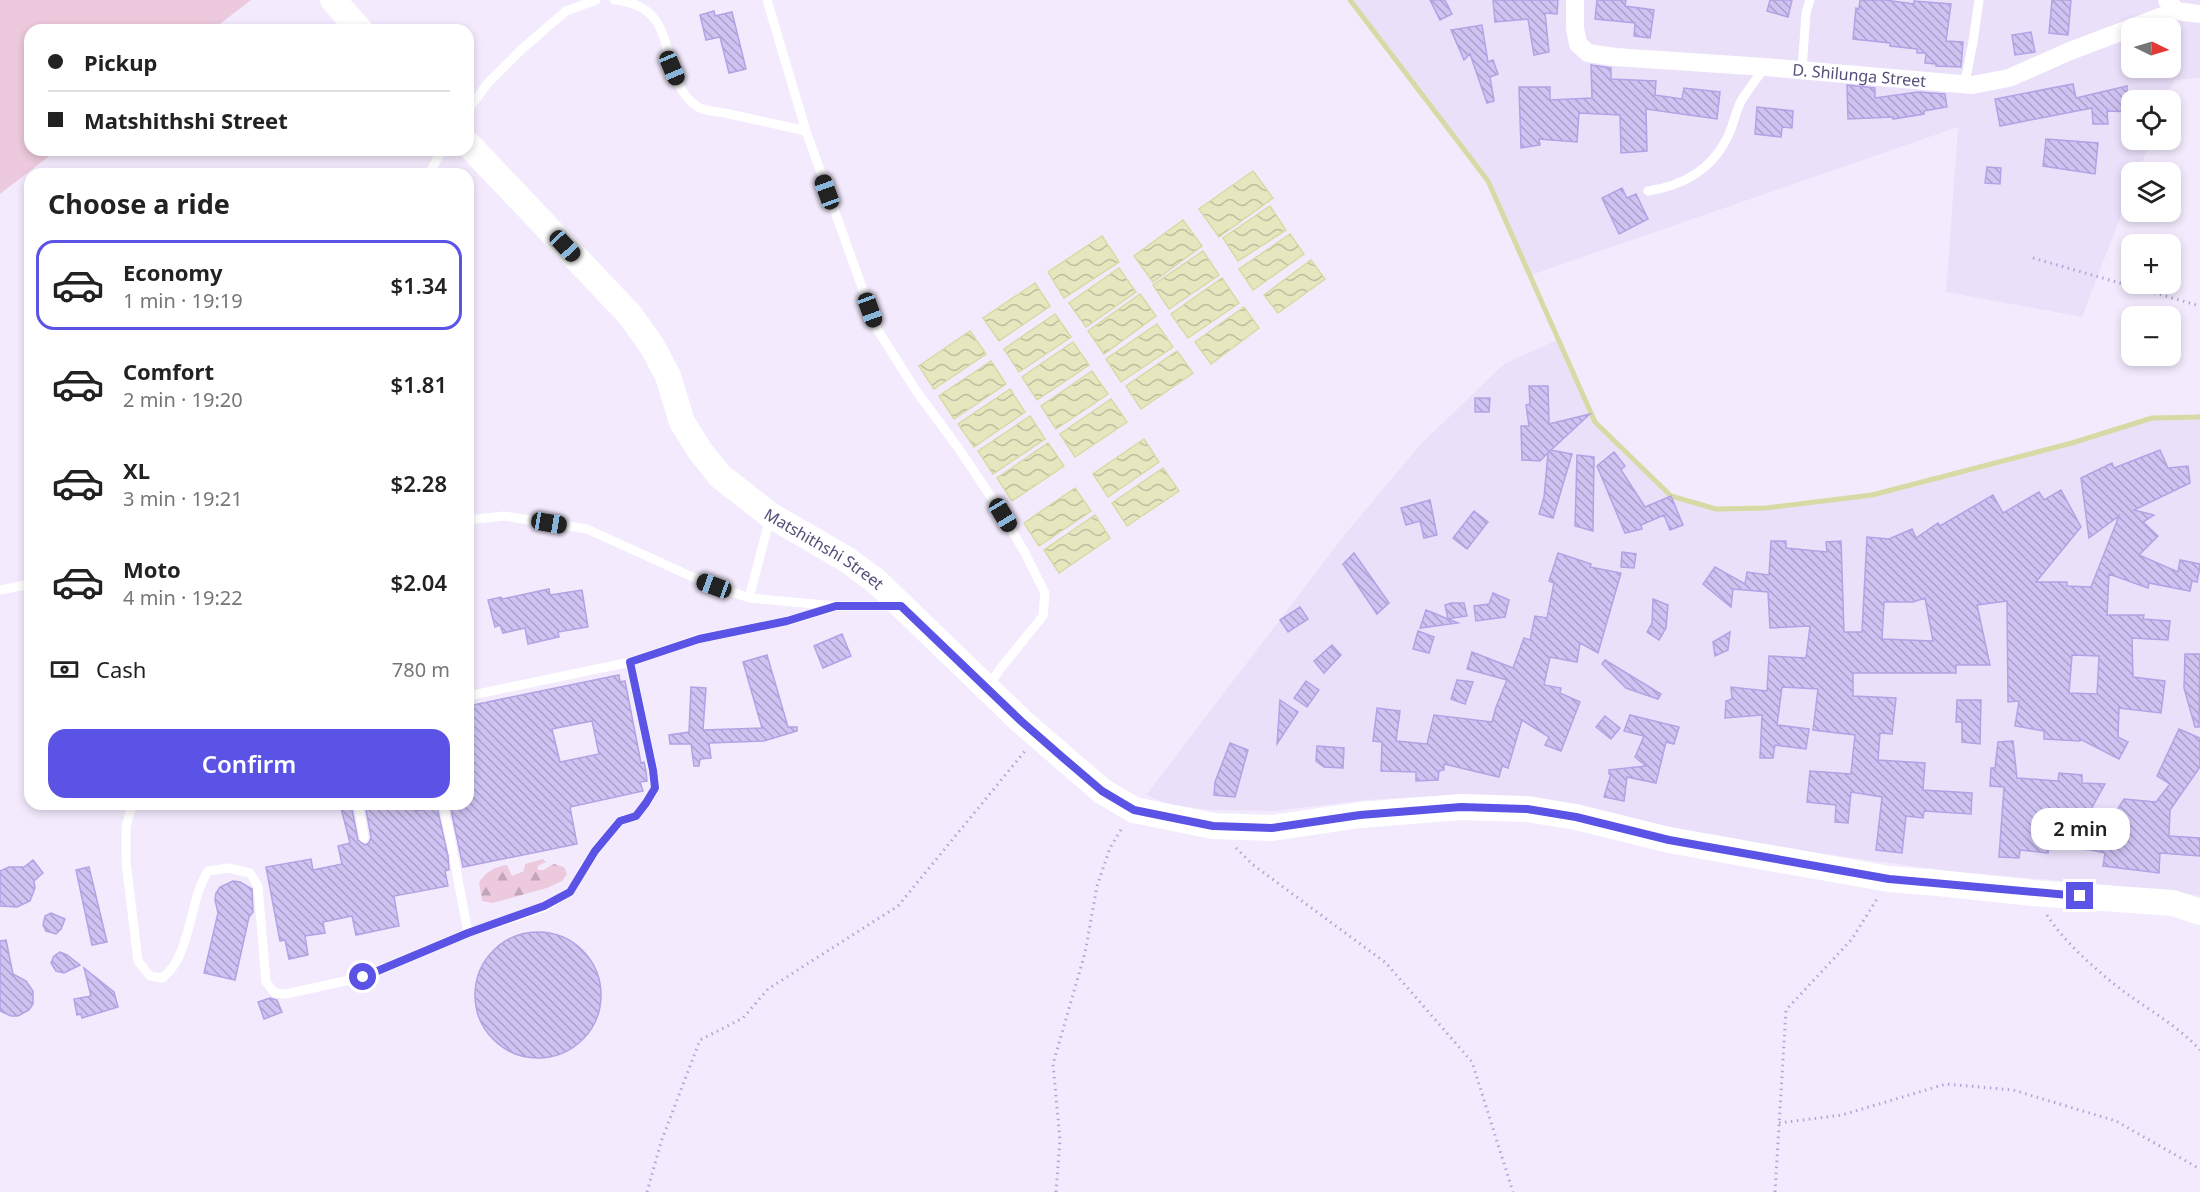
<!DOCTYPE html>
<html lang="en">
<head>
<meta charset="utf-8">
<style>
	:root { --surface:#fff; --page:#f2f2f2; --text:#222; --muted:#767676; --line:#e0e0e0; --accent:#5b52e6 }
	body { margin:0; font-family:"Noto Sans",sans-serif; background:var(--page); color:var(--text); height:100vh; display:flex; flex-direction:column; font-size:22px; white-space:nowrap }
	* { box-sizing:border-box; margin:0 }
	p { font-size:20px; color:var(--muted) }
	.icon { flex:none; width:33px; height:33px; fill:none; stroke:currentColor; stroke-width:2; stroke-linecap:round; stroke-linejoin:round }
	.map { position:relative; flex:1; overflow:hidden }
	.side { position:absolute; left:24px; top:168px; width:450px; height:642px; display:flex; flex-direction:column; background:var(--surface); border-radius:18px; box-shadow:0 3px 9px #0003 }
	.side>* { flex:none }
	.guide { position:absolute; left:24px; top:24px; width:450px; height:132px; border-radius:18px; box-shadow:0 3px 9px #0003; display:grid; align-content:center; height:132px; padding:0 24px; background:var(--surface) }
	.needle { width:39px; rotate:95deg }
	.fabs { position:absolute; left:2121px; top:18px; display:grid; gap:12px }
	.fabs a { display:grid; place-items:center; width:60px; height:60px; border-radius:12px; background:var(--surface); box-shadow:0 3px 9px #0003; font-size:30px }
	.end { position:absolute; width:27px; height:27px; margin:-14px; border:8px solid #5b52e6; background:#fff; box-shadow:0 0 0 3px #fff }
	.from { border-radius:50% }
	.bubble { position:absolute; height:42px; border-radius:18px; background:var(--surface); box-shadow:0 3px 9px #0003; font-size:20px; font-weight:600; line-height:42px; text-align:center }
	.car { position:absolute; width:18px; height:36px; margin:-18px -9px; border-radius:8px; box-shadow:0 0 4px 2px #0007; background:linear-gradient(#222 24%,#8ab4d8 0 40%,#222 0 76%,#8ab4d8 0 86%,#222 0) }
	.guide b { display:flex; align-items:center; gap:21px; height:57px; font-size:22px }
	.guide b+b { border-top:2px solid var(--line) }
	.guide i { width:15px; height:15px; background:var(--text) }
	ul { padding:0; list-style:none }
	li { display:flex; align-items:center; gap:18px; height:90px; margin:0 12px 9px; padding:0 12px; border:3px solid transparent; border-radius:18px }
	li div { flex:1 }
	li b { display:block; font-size:22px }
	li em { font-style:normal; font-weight:600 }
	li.current { border-color:var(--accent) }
	li>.icon { width:54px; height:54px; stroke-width:1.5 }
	h2 { padding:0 24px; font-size:27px; line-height:72px }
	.pay { display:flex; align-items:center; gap:15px; height:66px; padding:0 24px; font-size:22px }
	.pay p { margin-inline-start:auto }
	.button { display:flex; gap:12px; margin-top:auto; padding:12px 24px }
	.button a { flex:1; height:69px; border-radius:18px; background:var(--accent); color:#fff; font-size:24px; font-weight:600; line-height:69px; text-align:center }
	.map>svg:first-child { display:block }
	.residential { fill:#eae0fa; fill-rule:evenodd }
	.grass { fill:#ecc9dc }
	.forest { fill:url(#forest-firs) }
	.water { fill:url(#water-waves); stroke:#d9d9a5; stroke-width:1.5 }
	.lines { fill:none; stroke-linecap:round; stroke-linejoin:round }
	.stream { stroke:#d9d9a5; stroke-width:5 }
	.building { fill:url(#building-back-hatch); stroke:#b2a3e5; stroke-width:1.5; fill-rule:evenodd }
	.path { stroke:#b1a5d8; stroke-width:3; stroke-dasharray:1.5 4.5; stroke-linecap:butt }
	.lane { stroke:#fff; stroke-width:9 }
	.street { stroke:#fff; stroke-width:18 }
	.secondary { stroke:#fff; stroke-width:26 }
	.route { stroke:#5b52e6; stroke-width:8 }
	.labels { text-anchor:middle; stroke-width:6; stroke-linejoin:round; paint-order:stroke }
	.street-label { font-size:16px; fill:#564d79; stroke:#f8f2ff }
</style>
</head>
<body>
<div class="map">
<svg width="2200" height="1192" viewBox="0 0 2200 1192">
	<defs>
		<pattern id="forest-firs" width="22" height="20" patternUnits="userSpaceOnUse" patternTransform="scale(1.5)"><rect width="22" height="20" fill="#ecc9dc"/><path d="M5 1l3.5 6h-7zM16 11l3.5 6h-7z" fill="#c2a5b7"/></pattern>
		<pattern id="water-waves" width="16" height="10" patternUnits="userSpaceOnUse" patternTransform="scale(1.5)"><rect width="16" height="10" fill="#e7e7bf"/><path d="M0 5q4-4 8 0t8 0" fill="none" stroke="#bebda0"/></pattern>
		<pattern id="building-back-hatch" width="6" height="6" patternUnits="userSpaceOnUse" patternTransform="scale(1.5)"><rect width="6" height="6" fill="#cec3f2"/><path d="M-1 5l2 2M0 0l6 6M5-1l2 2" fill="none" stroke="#aaa1c9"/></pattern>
	</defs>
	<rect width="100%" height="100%" fill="#f3ebfd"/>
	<path class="residential" d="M1351 0H2200V78L2174 80 2166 100H2132V140H2151L2138 172H2132L2131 189 2082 317 1946 292 1958 127 1531 275 1488 181ZM2132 28H2170V68H2132Z
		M1559 339 1595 422 1671 496 1716 509 1766 508 1872 495 2071 443 2152 418 2187 417 2200 413V896L2107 885 1949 871 1728 841 1574 807 1471 794 1365 800 1274 811 1211 810 1168 804 1146 795 1346 533 1420 445 1504 364Z"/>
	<path class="grass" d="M0 0H251L212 30H30V150H57L0 194Z"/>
	<path class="forest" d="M543 859 546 862 538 866V870H543L554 864 564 867 567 874 562 881 547 888 493 903 482 901 479 882C487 871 494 867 507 865L512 876 524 871 525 864Z"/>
	<path class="water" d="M1253 171 1273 198 1219 237 1199 209Z
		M1270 206 1286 230 1238 261 1223 238Z
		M1183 220 1202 246 1153 282 1134 256Z
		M1290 234 1304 254 1253 290 1239 269Z
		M1102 236 1119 262 1064 298 1048 272Z
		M1203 251 1219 275 1169 309 1153 285Z
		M1311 260 1325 279 1278 313 1264 295Z
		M1119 268 1136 292 1086 327 1069 303Z
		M1222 278 1239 303 1188 338 1171 314Z
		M1035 283 1050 306 999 341 983 318Z
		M1140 294 1156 316 1104 354 1088 331Z
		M1244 307 1259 328 1211 364 1195 342Z
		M1055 314 1071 337 1019 372 1004 349Z
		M1157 324 1173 347 1121 382 1106 359Z
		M970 331 986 354 934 389 919 366Z
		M1073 342 1089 365 1037 400 1022 377Z
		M1177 351 1193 373 1141 409 1126 386Z
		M991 361 1006 384 954 419 939 396Z
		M1092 371 1108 394 1056 429 1041 406Z
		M1010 389 1025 412 974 447 958 424Z
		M1111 399 1127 422 1075 457 1060 434Z
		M1030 416 1045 439 993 474 978 451Z
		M1144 439 1159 462 1108 497 1093 474Z
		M1048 443 1064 466 1012 501 997 478Z
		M1163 468 1179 491 1127 526 1112 503Z
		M1075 488 1091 511 1039 546 1024 523Z
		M1095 515 1110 538 1059 573 1044 550Z"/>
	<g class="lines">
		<path class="stream" d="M1350 0 1488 181 1595 422 1671 496 1716 509 1766 508 1872 495 2072 443 2152 418 2200 417"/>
	</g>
	<path class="building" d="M1430 0H1445L1452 14 1440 20Z
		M1493 0H1558L1557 14 1545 13 1549 52 1534 55 1528 19 1495 22Z
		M1597 0H1626L1625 6 1654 10 1650 38 1634 36 1635 23 1595 19Z
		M1770 0H1792L1788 17 1767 11Z
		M1860 0H1885L1914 4V1L1951 4 1946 41 1963 42 1961 67 1936 66V64L1925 63 1926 53H1917V49L1890 46V43L1853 39 1856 8 1859 9Z
		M2052 0H2071L2068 35 2049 33Z
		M714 11 715 16 732 12 746 69 729 73 720 37 706 40 700 15Z
		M1482 25 1488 62 1493 60 1498 74 1490 77 1494 101 1487 103 1470 54 1464 60 1451 30Z
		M2031 32 2035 52 2015 55 2012 35Z
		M1591 65 1611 68V79L1656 81 1655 95 1682 99 1684 88 1720 92 1717 119 1646 109 1647 151 1621 153 1620 115 1579 113 1577 142 1539 139 1540 145 1521 148 1519 87H1550V100L1592 98Z
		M2073 84 2076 98 2127 86V92H2132V112L2107 111 2108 124H2093L2092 108 2000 126 1995 99Z
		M1847 85 1875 88V98L1918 92 1945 94 1947 107 1924 111V114L1893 119V117L1848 119Z
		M1757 107 1793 111 1792 128 1782 127 1781 137 1755 134Z
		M2046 139 2098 143 2095 174 2043 166Z
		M1987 167 2001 168 2000 184 1985 183Z
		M1622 188 1627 198 1636 194 1648 219 1619 234 1602 198Z
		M1529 386H1548L1549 424 1590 414 1551 450 1572 454 1553 518 1539 514 1544 497 1548 453 1540 461 1522 460 1521 426H1529L1526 405 1530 404Z
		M1475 398H1490L1489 412H1475Z
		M2160 450 2168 468 2188 466 2190 483 2134 510 2154 515 2143 522 2158 536 2139 555 2178 572 2180 560 2200 564V567L2197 582 2192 581 2190 591 2149 583 2148 588 2109 574 2107 615H2144L2143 619 2170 621 2168 640 2132 638 2133 677 2165 681 2161 713 2119 708 2118 737 2128 742 2119 759 2080 739V741L2044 739V731L2015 726 2019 701 2008 702 2007 601 1977 605 1990 665H1956V673H1853V696L1896 698 1892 734 1880 733 1878 760 1925 763 1923 790 1972 793 1971 814 1924 811 1923 818 1906 816 1902 853 1876 850 1882 797 1851 792 1848 823 1835 822 1836 805 1807 802 1810 771 1851 774 1852 763 1855 735 1813 730 1818 689 1782 687 1777 725 1809 729 1806 749 1775 745 1773 758H1760L1762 715 1725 718 1726 701 1732 699 1731 687 1767 691 1769 656 1806 658 1810 626 1770 628 1768 592 1733 589 1731 607 1703 584 1715 567 1745 584 1747 572 1769 575 1771 541H1786V548L1827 552 1826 542 1841 541 1844 632H1862L1867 537 1889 539 1912 529 1916 538 1938 523 1940 526 1993 495 2003 513 2039 492 2044 500 2061 490 2081 527 2036 582H2067V586L2091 587 2119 516 2089 538 2081 478 2112 463 2114 468ZM1925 598 1933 641 1882 639 1884 602H1913ZM2072 655 2099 656 2097 694 2069 693Z
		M1614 452 1625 466 1621 470 1645 507 1671 496 1683 525 1670 530 1664 515 1641 525 1642 529 1625 533 1597 466Z
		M1577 455 1594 457 1593 531 1575 526Z
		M1430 500 1437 535 1424 538 1420 521 1406 525 1401 508Z
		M1474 511 1488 522 1467 549 1453 538Z
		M1622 552 1636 554 1634 568 1621 567Z
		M1354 553 1389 603 1377 614 1343 564Z
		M1558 553 1591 564 1590 567 1621 573 1598 653 1580 643 1577 662 1550 657 1544 685 1561 688 1560 693 1580 702 1561 751 1545 745 1549 737 1522 720 1508 768 1502 766 1499 777 1444 764V770L1439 771 1438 780 1416 781V772L1381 771 1382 742 1373 741 1377 708 1400 711 1396 741 1427 744 1434 715 1492 722 1496 707 1507 680 1467 669 1472 652 1513 668 1524 638 1530 640 1535 616 1547 618 1554 583 1549 581Z
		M549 589 550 595 582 590 588 627 558 632 559 637 528 644 525 628 503 633 500 625 495 627 488 600 501 597 502 599Z
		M1493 593 1509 600 1505 617 1476 621 1474 606 1489 604Z
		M1653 599 1668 605 1666 628 1659 640 1647 632 1652 623Z
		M1451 603H1464L1467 616 1448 619 1445 605Z
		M1300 607 1308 619 1288 632 1280 620Z
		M1426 610 1448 619 1458 623 1420 628Z
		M1418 631 1434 637 1429 653 1413 649Z
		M1730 632 1728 650 1715 656 1713 642Z
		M842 634 851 656 823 668 814 646Z
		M1332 645 1341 655 1324 673 1314 661Z
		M2185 654H2200L2199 727H2195L2184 688Z
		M767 655 788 727H797V731L764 741 709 743 711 758 700 759 699 766H694L691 744H670L669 735 689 732 691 687 706 688 703 730 762 728 743 662Z
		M1605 660 1661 694 1658 699 1626 688 1602 664Z
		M619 675 620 682 625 681 641 763 644 762 646 771 647 781 640 782 643 791 570 807 577 844 463 867 450 805 468 804V706ZM592 721 599 754 560 762 552 729Z
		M1457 680 1473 682 1465 704 1451 699Z
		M1306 681 1319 690 1307 707 1294 698Z
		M1280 700 1298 712 1277 744Z
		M1957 700H1981L1980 744 1962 742V722H1956Z
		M1630 715 1679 727 1674 744 1666 742 1656 783 1627 777 1624 801 1604 797 1611 774H1609V770L1646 766 1635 757 1644 736 1624 731Z
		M1605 716 1620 728 1611 739 1596 727Z
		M2179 729 2200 738V767L2170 810 2169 836 2200 838V856L2160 853 2159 873 2103 866 2105 853 2091 850 2049 846 2048 853 2020 850 2019 858 1999 857 2004 787 1990 786 1991 768H1995L1998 742 2013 741 2017 778 2058 781 2059 773 2082 775V783L2105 784 2078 833 2096 843 2124 799 2156 802 2170 784 2157 776Z
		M1230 743 1248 750 1235 797 1214 795 1215 782Z
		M1317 746 1344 748 1343 768 1324 767 1316 761Z
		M340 804H351L358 840 365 845 369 843 371 837 365 804H401V807L414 804 416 811 437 807 448 856 449 870 445 871 448 886 394 896 399 926 356 935 352 916 323 922 325 933 305 936 308 955 289 959 285 940 280 941 266 867 311 859 313 870 342 864 338 846 350 843Z
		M33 860 43 873 34 881 35 888 30 901 17 907 0 906V871L9 867H24Z
		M89 867 107 942 92 945 76 870Z
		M233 881 240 882 252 889 253 912 249 917 235 980 204 973 218 913 215 900 216 893 220 887Z
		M51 913 65 919 61 929 56 934 46 931 43 925 45 916Z
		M475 995a63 63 0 1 1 126 0a63 63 0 1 1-126 0Z
		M6 940 13 974 26 981 33 991V1004L29 1010 18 1016H11L0 1011V941Z
		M60 952 67 955 80 965 64 973 56 971 51 963 54 956Z
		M84 968 114 992 118 1007 82 1018 81 1014 77 1015 74 999 91 996Z
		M270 998 277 1000 282 1012 264 1019 258 1002Z"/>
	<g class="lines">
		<path class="path" d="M2033 258 2200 306
			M1236 848 1252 864 1386 963 1472 1062 1513 1192
			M2047 915C2064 942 2097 971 2123 991 2149 1010 2178 1026 2200 1050
			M1779 1123 1842 1115 1946 1084 2013 1090 2116 1121 2200 1169
			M647 1192 661 1142 700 1040 743 1018 768 989 898 906 1025 751
			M1056 1192 1060 1140 1053 1064 1085 953 1097 886 1110 848 1122 828
			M1775 1192 1786 1010 1852 939 1877 899"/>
		<path class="lane" d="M614 0C686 6 653 77 698 107 705 111 717 112 725 113 752 119 779 125 806 131
			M767 0 806 131 877 329 917 392 959 449 1003 515 1024 551 1045 593 1043 616 1000 669 989 686
			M1802 70 1806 13 1810 0
			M1972 85 1966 77 1973 42 1979 0
			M468 110 487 84 522 49 566 11 596 0
			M429 174 442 150
			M1648 191C1681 186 1710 171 1726 140 1733 128 1735 113 1741 101 1748 90 1757 78 1765 67
			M468 520 504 516 587 529 697 579 749 598 836 606H895
			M0 590 30 584
			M749 598 770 518
			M468 696 630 662 698 639 787 621 831 608
			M132 804 126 827V862L138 961 150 976 162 978C192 956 188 902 208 871L228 868 250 873 258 886 266 982 275 993 286 994 363 977 468 933 545 907 570 892 595 851 620 821 636 816 646 803 655 788 653 770 630 662
			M358 804 364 838
			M443 804 453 852
			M454 858 468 933"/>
		<g class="street">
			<path id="s1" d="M1575 0V28L1578 44 1588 53 1615 57 1765 67 1972 85 2009 78 2070 51 2176 11"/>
			<path d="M2167 0 2176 11 2200 14"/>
		</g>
		<g class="secondary">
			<path d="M333 0 360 30"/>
			<path id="s2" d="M468 144 630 315 652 346 668 376 682 422 700 451 720 476 770 515 846 559 876 581 1021 721 1102 791 1134 810 1213 826 1272 828 1360 815 1461 807 1527 809 1576 817 1669 840 1889 879 1938 883 2033 893 2173 903 2200 912"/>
		</g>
	</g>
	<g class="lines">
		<path class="route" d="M363 977 468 933 544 906 570 892 595 851 620 821 636 816 646 803 655 788 653 770 630 662 699 639 787 621 836 606H901L1021 721 1061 756 1102 791 1134 810 1213 826 1272 828 1360 815 1461 807 1527 809 1576 817 1669 840 1889 879 2080 896"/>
	</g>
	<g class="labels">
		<g class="street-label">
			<text dy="6" stroke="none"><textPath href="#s1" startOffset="330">D. Shilunga Street</textPath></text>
			<text dy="6" stroke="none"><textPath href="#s2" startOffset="549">Matshithshi Street</textPath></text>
		</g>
	</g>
</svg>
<div class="fabs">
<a><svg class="needle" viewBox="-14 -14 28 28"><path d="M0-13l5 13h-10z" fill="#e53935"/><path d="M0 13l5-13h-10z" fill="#767676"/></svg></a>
<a><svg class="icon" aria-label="locate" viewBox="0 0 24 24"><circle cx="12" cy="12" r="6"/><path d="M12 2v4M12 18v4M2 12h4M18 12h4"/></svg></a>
<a><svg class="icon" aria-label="layers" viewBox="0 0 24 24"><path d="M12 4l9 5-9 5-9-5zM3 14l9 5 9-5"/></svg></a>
<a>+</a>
<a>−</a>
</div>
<i class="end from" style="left:363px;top:977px"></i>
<i class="end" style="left:2080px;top:896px"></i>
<div class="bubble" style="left:2031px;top:808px;width:99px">2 min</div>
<i class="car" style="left:672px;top:68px;rotate:157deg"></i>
<i class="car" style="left:827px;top:192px;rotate:340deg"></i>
<i class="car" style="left:565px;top:246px;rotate:137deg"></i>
<i class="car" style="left:870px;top:310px;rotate:160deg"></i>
<i class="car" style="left:1003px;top:515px;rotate:149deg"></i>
<i class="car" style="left:549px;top:523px;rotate:100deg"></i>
<i class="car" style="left:714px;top:586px;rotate:290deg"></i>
<div class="guide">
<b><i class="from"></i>Pickup</b>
<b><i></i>Matshithshi Street</b>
</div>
<section class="side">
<h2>Choose a ride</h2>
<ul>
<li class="current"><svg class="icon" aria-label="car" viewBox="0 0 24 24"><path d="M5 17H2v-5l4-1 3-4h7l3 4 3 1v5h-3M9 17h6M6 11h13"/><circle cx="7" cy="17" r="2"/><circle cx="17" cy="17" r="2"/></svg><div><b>Economy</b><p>1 min · 19:19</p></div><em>$1.34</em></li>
<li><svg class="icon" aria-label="car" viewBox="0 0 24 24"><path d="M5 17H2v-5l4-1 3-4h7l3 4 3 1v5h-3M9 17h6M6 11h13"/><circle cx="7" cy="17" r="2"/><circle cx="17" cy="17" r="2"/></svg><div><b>Comfort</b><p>2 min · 19:20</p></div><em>$1.81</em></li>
<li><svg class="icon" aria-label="car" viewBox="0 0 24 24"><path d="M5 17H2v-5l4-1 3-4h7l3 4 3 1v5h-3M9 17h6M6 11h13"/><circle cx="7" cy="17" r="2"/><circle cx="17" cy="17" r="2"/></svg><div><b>XL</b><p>3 min · 19:21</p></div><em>$2.28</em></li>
<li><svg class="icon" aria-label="car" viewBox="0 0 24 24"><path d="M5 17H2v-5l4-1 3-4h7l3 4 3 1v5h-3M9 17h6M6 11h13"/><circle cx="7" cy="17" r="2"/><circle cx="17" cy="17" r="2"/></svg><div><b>Moto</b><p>4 min · 19:22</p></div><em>$2.04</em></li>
</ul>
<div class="pay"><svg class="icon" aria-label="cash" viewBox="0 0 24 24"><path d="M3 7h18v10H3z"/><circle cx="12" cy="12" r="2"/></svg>Cash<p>780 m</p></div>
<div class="button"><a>Confirm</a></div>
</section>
</div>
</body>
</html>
